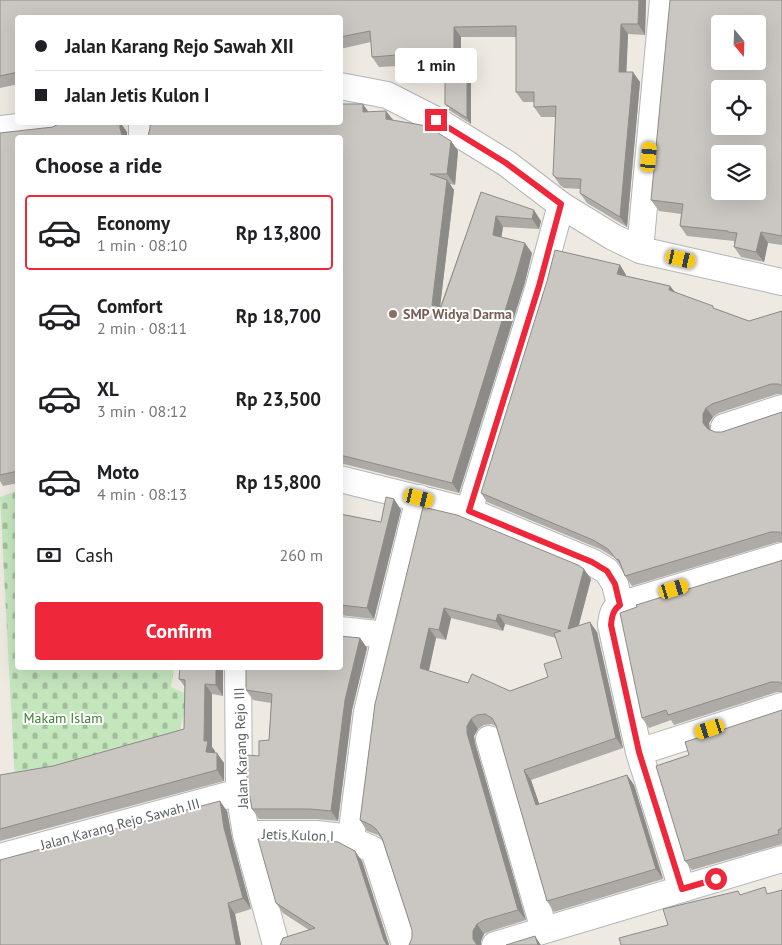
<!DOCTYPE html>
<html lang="en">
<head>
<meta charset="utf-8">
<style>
	:root { --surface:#fff; --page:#f6f6f6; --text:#202124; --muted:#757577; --line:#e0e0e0; --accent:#ee273b }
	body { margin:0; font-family:"PT Sans",sans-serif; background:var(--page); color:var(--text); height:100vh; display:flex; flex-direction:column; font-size:19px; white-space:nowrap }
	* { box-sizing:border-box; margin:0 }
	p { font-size:16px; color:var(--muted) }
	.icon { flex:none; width:28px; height:28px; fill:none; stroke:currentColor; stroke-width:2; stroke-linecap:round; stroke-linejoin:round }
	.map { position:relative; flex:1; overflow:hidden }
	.drawer { position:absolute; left:15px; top:135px; width:328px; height:535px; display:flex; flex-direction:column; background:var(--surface); border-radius:5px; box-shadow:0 5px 20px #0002 }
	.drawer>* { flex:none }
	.hud { position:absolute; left:15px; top:15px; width:328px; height:110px; border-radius:5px; box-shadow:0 5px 20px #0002; display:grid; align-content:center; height:110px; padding:0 20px; background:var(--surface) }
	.needle { width:32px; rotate:161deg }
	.tools { position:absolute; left:711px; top:15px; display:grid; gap:10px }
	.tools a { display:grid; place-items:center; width:55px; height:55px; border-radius:5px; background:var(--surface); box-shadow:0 5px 20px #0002; font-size:25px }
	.end { position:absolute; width:22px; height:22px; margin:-11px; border:6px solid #ee273b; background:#fff; box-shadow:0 0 0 2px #fff }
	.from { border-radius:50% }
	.bubble { position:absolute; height:35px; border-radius:5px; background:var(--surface); box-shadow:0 5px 20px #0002; font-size:16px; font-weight:800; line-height:35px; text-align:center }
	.car { position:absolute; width:15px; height:30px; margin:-15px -8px; border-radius:6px; box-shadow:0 0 4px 1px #0007; background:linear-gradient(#f5c518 24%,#345 0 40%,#f5c518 0 76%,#345 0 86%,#f5c518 0) }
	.hud b { display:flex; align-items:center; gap:18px; height:48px; font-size:19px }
	.hud b+b { border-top:1px solid var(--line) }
	.hud i { width:12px; height:12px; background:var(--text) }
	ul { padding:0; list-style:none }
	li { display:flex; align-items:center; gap:15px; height:75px; margin:0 10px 8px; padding:0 10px; border:2px solid transparent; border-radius:5px }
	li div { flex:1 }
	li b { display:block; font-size:19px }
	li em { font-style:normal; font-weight:800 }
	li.current { border-color:var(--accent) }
	li>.icon { width:45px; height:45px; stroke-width:1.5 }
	h2 { padding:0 20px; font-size:22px; line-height:60px }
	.pay { display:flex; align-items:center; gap:12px; height:55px; padding:0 20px; font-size:19px }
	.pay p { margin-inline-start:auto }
	.primary-button { display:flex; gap:10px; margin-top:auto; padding:10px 20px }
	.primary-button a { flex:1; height:58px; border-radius:5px; background:var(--accent); color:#fff; font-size:20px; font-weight:800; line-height:58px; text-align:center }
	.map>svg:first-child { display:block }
	.cemetery { fill:url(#cemetery-stones) }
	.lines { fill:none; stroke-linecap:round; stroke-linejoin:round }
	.minor-casing { stroke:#b2b6ba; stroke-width:28 }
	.minor { stroke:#fff; stroke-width:26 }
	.wall { fill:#aeaaa6; fill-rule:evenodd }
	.shaded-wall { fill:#8d8b87 }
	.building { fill:#cac6c1; stroke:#8d8b87; fill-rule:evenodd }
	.route { stroke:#ee273b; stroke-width:6 }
	.education-dot { fill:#8d6e63; stroke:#fff; stroke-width:2 }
	.labels { text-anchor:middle; stroke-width:4; stroke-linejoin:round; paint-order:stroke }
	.education-label { font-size:14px; font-weight:bold; fill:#785e54; stroke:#fff; text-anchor:start }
	.park-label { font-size:14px; fill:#3c8331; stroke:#fff }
	.street-label { font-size:14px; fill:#5a6063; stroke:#fff }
</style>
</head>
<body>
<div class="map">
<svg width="782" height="945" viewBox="0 0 782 945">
	<defs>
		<pattern id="cemetery-stones" width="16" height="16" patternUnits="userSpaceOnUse" patternTransform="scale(1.25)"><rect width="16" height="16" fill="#c4e6bd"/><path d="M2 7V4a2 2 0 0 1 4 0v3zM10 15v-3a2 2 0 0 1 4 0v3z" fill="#a2be9d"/></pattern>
	</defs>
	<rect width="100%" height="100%" fill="#eee9e1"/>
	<path class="cemetery" d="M17 491 18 668H174L171 687 189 695 177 741 15 782 0 497Z"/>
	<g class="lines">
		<defs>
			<path id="minor" d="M340 86 387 95 436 120 506 163 561 205 613 237 640 250 782 282
				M0 129 58 122
				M142 138V122
				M640 250 663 0
				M724 427 782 408
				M340 479 469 511 592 562 607 571 615 584 620 605
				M469 511 539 286 561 205
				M340 630 386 635
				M238 668 239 792 246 834 276 945
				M489 739 544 930
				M639 752 782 706
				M246 834H317L351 838 358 843 372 849 375 853 405 945
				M351 838 367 712 419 498
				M0 857 239 792
				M682 889 639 752 611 625C612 616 613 610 620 605L782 556
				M495 945 782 859"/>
		</defs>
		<use href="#minor" class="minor-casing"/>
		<use href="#minor" class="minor"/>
	</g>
	<path class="wall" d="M0 0H646L645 35 628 34 626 72 640 82 627 227 587 203 580 193V189L564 188 560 185 553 175 556 117H541L534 107V102H523L516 92V37H461V72H467L471 78V124L449 110 445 104V75L405 78 398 67V66L379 67 372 57 371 42 340 49V18H18V84L0 88Z
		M782 0V245L768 243 764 262 741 257 734 247V241L687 236 680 226 681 214 659 211 651 200Z
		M368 112 451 141 458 151 455 185 450 184 454 190 440 307 481 192 541 221 539 229 503 227 501 237 532 253 525 282 459 493 344 464 340 465V138L148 136 150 128Z
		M127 132 18 138V483L3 486 0 481V133Z
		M620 265 626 275V276L670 286 675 292 716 309 749 321 782 311V394H777L719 413 713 417 709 423 710 430 715 432H722L782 412V542H778L632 586 625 576 621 566 615 558 600 549 487 502 481 493Z
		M394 499 401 510 374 619 340 615V514L381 522Z
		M423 507 591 579 579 625 597 632 623 748 531 780 539 804 627 775 634 785 663 879 554 912 547 901 497 727 492 724 484 725 478 729 474 736 475 743 526 920 491 931 484 934 481 941V945H409L412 938V930L382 839 378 835 367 831 360 820ZM451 618 503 631 505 624 556 638 562 658 548 677 510 691 468 683 429 671 436 638 446 640Z
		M782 560V692H777L674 725 671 720 649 728 642 718 780 561Z
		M360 638 367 648 352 710 338 821 317 819H259L252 809 259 756 269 740 271 703 253 700 246 690Z
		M223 668V696L212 694V747L215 751V753L224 763V781L0 841V775L53 766 184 729 185 687 179 679Z
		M782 710V844L692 870 685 861 689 755Z
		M227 811 232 838 251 909 235 914 241 945H0Z
		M362 861 389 945H280L309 930 283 913 276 903Z"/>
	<path class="shaded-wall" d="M639 0H646L645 35 638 24Z
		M621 24 628 34 626 82 619 72Z
		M454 27 461 37V73L454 63Z
		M467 72 471 78V124L467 118Z
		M633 72 640 82 627 227 620 217Z
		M363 104 370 114 363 112Z
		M386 111 394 121 386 119Z
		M120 122 127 132V138H123L122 136 120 128Z
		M451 141 458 151 455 185 447 174Z
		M447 180 454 190 439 316 432 305Z
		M534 210 541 221 539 229 532 219Z
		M496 216 503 227 500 246 493 235Z
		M761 232 768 243 764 262 756 252Z
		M525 243 532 253 525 282 459 493 452 483Z
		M620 265 626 275 624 283 617 274Z
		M670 286 677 295 669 290Z
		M706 408 713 417 709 423 710 432 703 423V414Z
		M340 491 343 495 340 506Z
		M394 499 401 510 374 619 367 608Z
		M584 569 591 579 575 639 568 629Z
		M444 608 451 618 446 640 439 630Z
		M498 614 505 624 503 631 496 621Z
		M590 622 597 632 623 748 616 738Z
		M429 628 436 638 427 678 420 668Z
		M360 638 367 648 352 710 338 821 331 811 345 700Z
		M216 668H223V696L216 685Z
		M205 684 212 694V747L215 751 213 762 206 752 204 741Z
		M471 719 478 729 474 736 475 743 526 920 518 910 467 733V726Z
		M217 753 224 763V781L217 770Z
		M524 770 531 780 543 815 536 805Z
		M627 775 634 785 663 879 656 869Z
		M220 801 227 811 232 838 251 909 243 898 224 828Z
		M355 851 362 861 389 945H387L384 940Z
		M228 903 235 914 241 945H236Z
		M477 924 484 934 481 941V945H477L473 939V931Z
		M535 936 541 945H538Z"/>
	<path class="building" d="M0 0H639L638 24H621L619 72H633L620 217 580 193 581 179 557 178 553 175 556 106 534 107V92H516V26L454 27V63L398 67 397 55 372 57 370 31 340 37V18H18V72L0 76Z
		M670 0H782V236L761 232 756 252 734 247 737 233 728 232V231L680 226 683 204 651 200ZM720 24H758V61H720ZM720 89H758V126H720ZM720 154H758V191H720Z
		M467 72V118L445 104V73Z
		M342 104H363V112L386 111V119L427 126 451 141 447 174H430L447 180 432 305 441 307 481 192 534 210 532 219 496 216 493 235 525 243 517 272 452 483 340 455V138H146L148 136 150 128V122H340V109H342Z
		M101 122H120V128L122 136 124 138H18V471L0 475V133L53 127 58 124Z
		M555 250 620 265 617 274 670 286 669 290 713 306V308L749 321 782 311V386L779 384H771L712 404 706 408 703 414V423L708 429 715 432H722L782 412V534L779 532H771L625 576 619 560 616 559 608 549 593 540 481 493 547 281Z
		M386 497 394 499 367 608 340 605V514L381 522Z
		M423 507 457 515 578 565 584 569 568 629 590 622 616 738 524 770 536 805 627 775 656 869 547 901 496 725 492 718 485 714 477 715 471 719 467 726V733L518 910 484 920 477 924 473 931V939L477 945H409L412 938V930L382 838 376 829 371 825 360 820 375 704ZM444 608 496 621 498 614 561 631 554 633 562 658 544 664 548 677 510 691 472 674 468 683 420 668 429 628 439 630Z
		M782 560V684L779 682H771L668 715 666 710 642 718 620 613 637 607 636 605 780 561Z
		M340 636 360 638 345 700 331 811 310 809H252L247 780V755L259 756V741L269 740 272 694 246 690V668H340Z
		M180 668H216V685L205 684 204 741H208L206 752 217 753V770L0 829V775L53 766 184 729 185 680 179 679Z
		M782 710V828L778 830 779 834 685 861 656 766 689 755 685 742Z
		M220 801 224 828 243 898 228 903 236 945H0V860Z
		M258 839H309L338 842 355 851 384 940 387 945H280L283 938 315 928 276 903Z
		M765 887 767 894 782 890V945H621L619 938 668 925 663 909 738 891 740 895Z
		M535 936 538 945H506Z"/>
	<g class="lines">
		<path class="route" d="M436 120 506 163 561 204 539 286 469 511 592 562 607 571 615 584 620 605C613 610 612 616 611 625L639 752 682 889 716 879"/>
	</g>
	<circle class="education-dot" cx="393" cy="314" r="5"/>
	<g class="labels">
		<g class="education-label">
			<text x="403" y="319">SMP Widya Darma</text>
		</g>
		<g class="park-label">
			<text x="63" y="723">Makam Islam</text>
		</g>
		<g class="street-label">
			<text transform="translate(241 748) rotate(-92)" y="5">Jalan Karang Rejo III</text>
			<text transform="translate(120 824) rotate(-15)" y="5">Jalan Karang Rejo Sawah III</text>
			<text transform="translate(298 835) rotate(2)" y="5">Jetis Kulon I</text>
		</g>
	</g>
</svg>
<div class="tools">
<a><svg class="needle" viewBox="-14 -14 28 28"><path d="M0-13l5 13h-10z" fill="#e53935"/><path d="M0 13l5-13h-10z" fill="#757577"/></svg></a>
<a><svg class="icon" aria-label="locate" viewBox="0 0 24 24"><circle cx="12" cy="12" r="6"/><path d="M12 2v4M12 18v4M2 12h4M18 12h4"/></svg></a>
<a><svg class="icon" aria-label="layers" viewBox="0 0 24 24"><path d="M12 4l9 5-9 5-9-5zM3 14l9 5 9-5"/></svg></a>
</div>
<i class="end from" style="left:716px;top:879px"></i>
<i class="end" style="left:436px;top:120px"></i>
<div class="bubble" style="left:395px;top:48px;width:82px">1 min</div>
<i class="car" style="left:649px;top:157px;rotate:5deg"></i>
<i class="car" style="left:681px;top:259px;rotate:103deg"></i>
<i class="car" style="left:419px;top:498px;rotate:104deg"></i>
<i class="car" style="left:674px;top:589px;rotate:73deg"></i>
<i class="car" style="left:710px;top:729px;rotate:252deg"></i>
<div class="hud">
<b><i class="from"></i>Jalan Karang Rejo Sawah XII</b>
<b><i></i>Jalan Jetis Kulon I</b>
</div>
<section class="drawer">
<h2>Choose a ride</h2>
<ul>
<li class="current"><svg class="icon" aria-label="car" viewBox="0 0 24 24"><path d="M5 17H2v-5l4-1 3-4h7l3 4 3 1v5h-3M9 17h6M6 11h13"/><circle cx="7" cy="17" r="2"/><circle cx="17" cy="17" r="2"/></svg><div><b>Economy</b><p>1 min · 08:10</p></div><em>Rp 13,800</em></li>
<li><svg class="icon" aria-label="car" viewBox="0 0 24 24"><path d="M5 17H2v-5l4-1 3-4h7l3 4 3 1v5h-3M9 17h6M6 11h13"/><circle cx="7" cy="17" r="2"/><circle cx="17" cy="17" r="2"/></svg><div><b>Comfort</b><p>2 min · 08:11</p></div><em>Rp 18,700</em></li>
<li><svg class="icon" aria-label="car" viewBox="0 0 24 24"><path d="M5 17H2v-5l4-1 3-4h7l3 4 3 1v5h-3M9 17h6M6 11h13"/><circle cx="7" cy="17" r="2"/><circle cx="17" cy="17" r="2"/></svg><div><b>XL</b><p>3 min · 08:12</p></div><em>Rp 23,500</em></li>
<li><svg class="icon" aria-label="car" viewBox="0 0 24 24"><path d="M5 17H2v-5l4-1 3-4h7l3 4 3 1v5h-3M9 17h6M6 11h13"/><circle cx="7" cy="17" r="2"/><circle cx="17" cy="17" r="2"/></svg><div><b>Moto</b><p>4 min · 08:13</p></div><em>Rp 15,800</em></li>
</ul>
<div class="pay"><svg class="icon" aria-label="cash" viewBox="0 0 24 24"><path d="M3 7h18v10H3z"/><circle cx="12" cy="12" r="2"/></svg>Cash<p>260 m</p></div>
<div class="primary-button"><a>Confirm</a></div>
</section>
</div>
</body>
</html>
